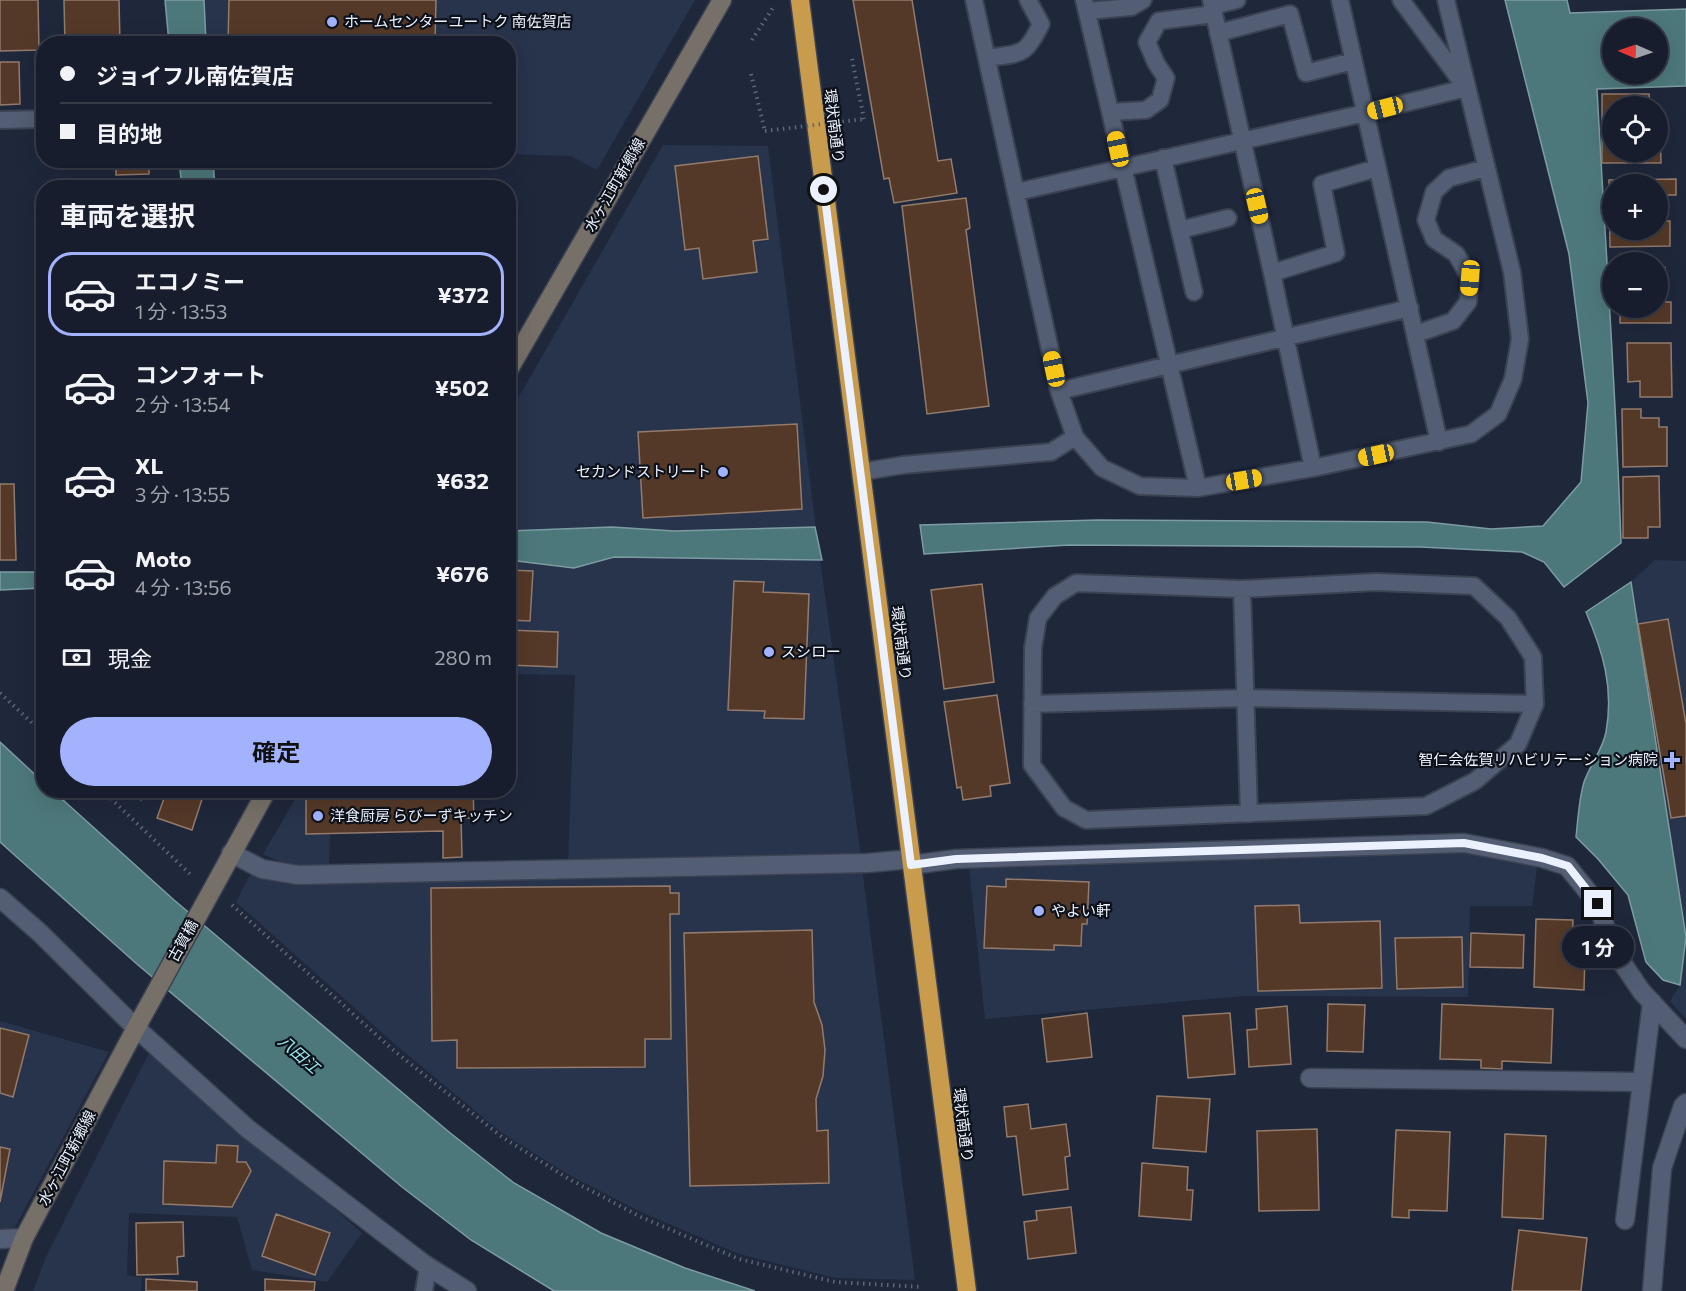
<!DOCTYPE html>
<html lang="ja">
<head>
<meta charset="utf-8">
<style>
	:root { --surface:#171d2c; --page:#202634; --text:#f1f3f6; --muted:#9ea2a9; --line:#363b48; --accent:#a3b2fd }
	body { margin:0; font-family:Commissioner,"Noto Sans JP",sans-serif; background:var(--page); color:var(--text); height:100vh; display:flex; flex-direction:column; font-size:22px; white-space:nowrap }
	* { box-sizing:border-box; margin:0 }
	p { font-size:20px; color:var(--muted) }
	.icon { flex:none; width:33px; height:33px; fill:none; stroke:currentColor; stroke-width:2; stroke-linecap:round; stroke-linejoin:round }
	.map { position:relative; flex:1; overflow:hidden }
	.sheet { position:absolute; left:36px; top:180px; width:480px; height:618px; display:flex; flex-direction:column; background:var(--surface); border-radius:24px; box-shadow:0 6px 24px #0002,0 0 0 2px var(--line) }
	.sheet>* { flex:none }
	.banner { position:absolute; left:36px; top:36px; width:480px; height:132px; border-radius:24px; box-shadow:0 6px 24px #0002,0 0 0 2px var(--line); display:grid; align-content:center; height:132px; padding:0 24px; background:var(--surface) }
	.needle { width:39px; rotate:272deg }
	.controls { position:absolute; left:1602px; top:18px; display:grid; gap:12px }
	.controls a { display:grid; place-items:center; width:66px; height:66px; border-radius:50%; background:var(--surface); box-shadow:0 6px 24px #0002,0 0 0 2px var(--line); font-size:30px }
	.end { position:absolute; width:27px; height:27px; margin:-14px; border:8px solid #ebf1fe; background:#111; box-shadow:0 0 0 3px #111 }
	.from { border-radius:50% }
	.bubble { position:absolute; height:42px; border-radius:21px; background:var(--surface); box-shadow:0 6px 24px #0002,0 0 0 2px var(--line); font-size:20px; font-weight:700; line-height:42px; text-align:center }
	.car { position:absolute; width:18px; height:36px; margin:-18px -9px; border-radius:8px; box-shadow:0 0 4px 2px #0007; background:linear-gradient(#f5c518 24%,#345 0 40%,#f5c518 0 76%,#345 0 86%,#f5c518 0) }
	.banner b { display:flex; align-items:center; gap:21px; height:57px; font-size:22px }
	.banner b+b { border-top:2px solid var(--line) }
	.banner i { width:15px; height:15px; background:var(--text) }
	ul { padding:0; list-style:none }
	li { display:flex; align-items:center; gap:18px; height:84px; margin:0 12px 9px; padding:0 12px; border:3px solid transparent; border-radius:24px }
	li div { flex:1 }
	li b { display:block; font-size:22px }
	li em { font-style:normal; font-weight:700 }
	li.active { border-color:var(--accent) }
	li>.icon { width:54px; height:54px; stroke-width:1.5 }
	h2 { padding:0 24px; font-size:27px; line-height:72px }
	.pay { display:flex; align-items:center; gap:15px; height:66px; padding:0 24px; font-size:22px }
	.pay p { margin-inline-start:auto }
	.button { display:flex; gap:12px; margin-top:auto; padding:12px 24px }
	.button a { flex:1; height:69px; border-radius:36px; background:var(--accent); color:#111; font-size:24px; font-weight:700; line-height:69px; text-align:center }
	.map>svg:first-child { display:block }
	.built { fill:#28334c }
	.water { fill:#4d787b; stroke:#7c9ca2; stroke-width:1.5; fill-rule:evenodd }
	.building { fill:#543928; stroke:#937b6c; stroke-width:1.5; fill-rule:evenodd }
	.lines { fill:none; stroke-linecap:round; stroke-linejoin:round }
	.lane-casing { stroke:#3b4252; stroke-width:20 }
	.street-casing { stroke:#3b4252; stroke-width:21 }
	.secondary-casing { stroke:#3b4252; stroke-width:21 }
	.highway-casing { stroke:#3b4252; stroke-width:21 }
	.path { stroke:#5e6678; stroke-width:4; stroke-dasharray:1.5 4.5; stroke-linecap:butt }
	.lane { stroke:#535e74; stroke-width:16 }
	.street { stroke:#535e74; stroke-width:18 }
	.secondary { stroke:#767068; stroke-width:18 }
	.highway { stroke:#c89b4d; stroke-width:18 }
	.path-bridge { stroke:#5e6678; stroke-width:4; stroke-dasharray:1.5 4.5; stroke-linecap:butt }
	.route { stroke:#ebf1fe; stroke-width:8 }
	.poi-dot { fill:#a3b2fd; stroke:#0d1119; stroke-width:2 }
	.labels { text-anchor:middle; stroke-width:4.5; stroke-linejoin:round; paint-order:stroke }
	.poi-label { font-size:15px; fill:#ebf1fe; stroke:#0d1119; text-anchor:start }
	.street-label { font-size:15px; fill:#ebf1fe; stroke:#0d1119 }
	.water-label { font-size:16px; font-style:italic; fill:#9beaf0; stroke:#0d1119 }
</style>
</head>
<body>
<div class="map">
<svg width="1686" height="1291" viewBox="0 0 1686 1291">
	<rect width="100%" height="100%" fill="#1f273b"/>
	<path class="built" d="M197 0H695L597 170 571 156 509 154 508 44 198 43Z
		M663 145 768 146 818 545 861 857 568 864 575 675 509 674V414Z
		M1655 560 1686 561V1019L1670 1001 1680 985 1686 937 1631 582Z
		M300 791H331L329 867 296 869 263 854Z
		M1465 848 1537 868 1532 906H1470L1468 997 1243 996 985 1019 969 867Z
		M862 868 915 1280 835 1278 739 1254 641 1212 569 1175 502 1133 397 1046 236 902 251 873Z
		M0 1021 109 1052 14 1229 0 1230Z
		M151 1049 362 1233 327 1282 252 1270 237 1217 129 1213 127 1275 142 1278 141 1291H33L45 1259Z"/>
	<path class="water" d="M165 0H204L206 43H169Z
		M1505 0H1567L1570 13 1686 9V86L1597 89C1605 240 1616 392 1621 543L1564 587 1544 562 1522 552 1420 547 1069 545 924 554 920 525 1098 520 1427 522 1491 529 1543 526 1581 482 1588 403 1569 254ZM1658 28V74H1612V28Z
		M179 161H213L215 187H182Z
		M612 527 674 531 815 527 822 560 614 557 574 568 509 560V531Z
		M0 572H43V588L0 590Z
		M1631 582 1686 937 1680 985 1663 980 1646 962 1628 895 1598 859 1576 837C1578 819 1579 799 1584 782 1590 765 1603 749 1606 732 1614 688 1603 652 1586 612Z
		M0 742 43 782 44 790 53 791 174 900 449 1132 514 1183 601 1233 685 1268 755 1291H554L471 1240 402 1187 138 965 0 842Z"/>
	<path class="building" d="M0 0H38L39 50 0 51Z
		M64 0H119L120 44H65Z
		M229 0H436L435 44H228Z
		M853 0H912L938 161 951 159 957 193 894 203 889 178 884 179Z
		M0 62H19L20 104 0 105Z
		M41 62H44V105H42Z
		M1602 94H1649L1650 106H1612V152H1658V131H1660L1661 163H1602Z
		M758 156 768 239 753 241 757 272 703 279 699 248 685 250 675 166Z
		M116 160H149V174L116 175Z
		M1676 179V195H1665V204L1658 205 1659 221H1670V246L1610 247 1609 180ZM1612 184H1658V230H1612Z
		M966 198 970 228 966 230 989 406 927 414 902 206Z
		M1665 267 1664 302H1671V323H1620V308H1658V268Z
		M1627 343H1671L1672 397H1640V381L1628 382Z
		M1622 409H1641V418H1659V427H1667V466L1623 467Z
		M797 424 802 509 643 518 638 432Z
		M1659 476 1660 527H1648V538H1623V477Z
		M0 484H14L16 560H0Z
		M508 570 533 571 530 621 508 620Z
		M734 581 764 582 763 592 809 594 804 719 764 718 765 711 728 710Z
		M982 584 994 682 944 689 931 590Z
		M1668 619 1686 724V816L1671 818 1638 624Z
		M508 630 558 632 557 667 508 665Z
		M997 695 1010 783 990 786 991 796 963 800 961 787 957 788 944 702Z
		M131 790H149L141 800Z
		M167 790H205L192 830 157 818Z
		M333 790H473L474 818H461L462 857 443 858V831L306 834V793H333Z
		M1006 879 1089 882 1087 924H1082L1081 946 1054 945V950L984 948 987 886 1006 887Z
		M670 886V893H679V914H670L671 1039H645V1067L457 1068V1040L432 1041 431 888Z
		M1299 905 1300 923 1380 921 1382 988 1258 991 1255 906Z
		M1536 919 1573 920 1572 953H1585L1584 990 1534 987Z
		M812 930 814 1002 822 1025 825 1050 823 1076 816 1099 817 1131 828 1130 829 1183 690 1186 684 933Z
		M1471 933 1524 935 1523 968 1470 967Z
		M1462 937 1463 987 1397 989 1395 938Z
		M1328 1004 1365 1005 1363 1052 1327 1051Z
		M1442 1004 1553 1009 1551 1063 1502 1061V1069L1481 1068V1060L1440 1059Z
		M1287 1006 1291 1064 1249 1067 1247 1030 1257 1029 1256 1009Z
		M1087 1013 1092 1057 1047 1062 1042 1019Z
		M1230 1013 1235 1074 1188 1078 1183 1016Z
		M0 1028 29 1035 13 1097 0 1093Z
		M1157 1096 1210 1099 1206 1152 1153 1148Z
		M1028 1104 1031 1129 1066 1124 1070 1156 1065 1157 1068 1189 1023 1195 1016 1136 1007 1137 1004 1107Z
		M1317 1129 1319 1210 1259 1211 1257 1131Z
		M1396 1130 1450 1132 1447 1211 1409 1210V1218L1392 1217Z
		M1505 1134 1546 1136 1543 1219 1502 1217Z
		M217 1145 238 1146 237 1162H246L251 1171 232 1207 163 1204 164 1161 216 1163Z
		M0 1147 10 1149 0 1202Z
		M1142 1163 1188 1167 1187 1190H1193L1191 1220 1139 1216Z
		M1071 1207 1076 1253 1028 1259 1024 1222 1037 1220 1036 1211Z
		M276 1214 330 1233 315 1275 262 1256Z
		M183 1222 184 1256 177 1257 178 1274 137 1275 136 1223Z
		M1519 1230 1587 1238 1581 1291H1512Z
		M146 1279 197 1282V1291H146Z
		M265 1279 315 1282 314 1291H265Z"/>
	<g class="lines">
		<defs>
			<path id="lane" d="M974 0 1059 391 1075 437 1102 468 1140 486 1198 488 1313 468 1471 434 1498 414 1513 379 1520 339 1512 272 1446 0
				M1084 0 1198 488
				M1211 0 1272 273 1313 468
				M1340 0 1439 442
				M1212 6 1237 0
				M1087 11 1131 7 1143 0
				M1218 33 1290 14 1306 73 1353 61
				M987 58C1021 53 1025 57 1041 24L1028 0
				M1110 112 1146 110 1160 100 1166 78 1156 63 1147 42 1159 21 1214 14
				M0 120 44 119
				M1163 158 1194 292
				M1017 192 1365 113 1466 88 1401 0
				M1180 230 1228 218
				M1272 273 1336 253 1322 184 1377 168
				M1416 334 1453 321 1468 302 1470 278 1456 254 1434 239 1426 220 1434 192 1449 178 1486 168
				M1059 391 1410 308
				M861 472 903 465 1051 452 1075 437
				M1376 582 1474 586 1508 618 1533 657 1535 704 1518 744 1475 781 1426 806 1086 820 1064 808 1032 765 1033 648 1038 618 1055 596 1076 583 1242 589Z
				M1242 589 1249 814
				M1032 704 1246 698 1535 704
				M424 1291 428 1267"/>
			<path id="street" d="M231 853 262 869 298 875 868 863 911 859
				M911 865 956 859 1464 843 1542 858 1567 866 1598 904 1612 948 1642 992 1686 1039
				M0 898 40 933 136 1028 248 1129 424 1264 467 1291
				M1310 1078 1642 1082
				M1625 1220 1652 1002
				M0 1239 24 1238
				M1652 1291 1662 1168 1683 1106 1686 1103"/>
			<path id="secondary" d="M508 371 722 0
				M4 1291 24 1238 136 1028 267 790"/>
			<path id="highway" d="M800 0 967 1291"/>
		</defs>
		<use href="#lane" class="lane-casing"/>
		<use href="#street" class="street-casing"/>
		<use href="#secondary" class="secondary-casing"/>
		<use href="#highway" class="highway-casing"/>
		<path class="path" d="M752 40 774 6
			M852 59 864 119
			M751 74 765 131
			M0 693 44 734
			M102 790 191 875
			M232 905 392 1049 502 1137 569 1179 641 1217 739 1259 835 1282 922 1287"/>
		<use href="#lane" class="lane"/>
		<use href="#street" class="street"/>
		<use href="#secondary" class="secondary"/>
		<use href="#highway" class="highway"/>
		<path class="path-bridge" d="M765 131 864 119"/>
	</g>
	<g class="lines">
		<path class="route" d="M824 190 911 865 956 859 1464 843 1542 858 1568 866 1598 904"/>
	</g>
	<g class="poi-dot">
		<circle cx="332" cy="22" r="6"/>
		<circle cx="723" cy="472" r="6"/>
		<circle cx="769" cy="652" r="6"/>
		<path d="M1669 751h6v6h6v6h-6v6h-6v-6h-6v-6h6z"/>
		<circle cx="318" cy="816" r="6"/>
		<circle cx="1039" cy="911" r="6"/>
	</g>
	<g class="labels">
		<g class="poi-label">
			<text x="344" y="27">ホームセンターユートク 南佐賀店</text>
			<text x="711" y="477" text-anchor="end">セカンドストリート</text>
			<text x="781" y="657">スシロー</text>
			<text x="1658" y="765" text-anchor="end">智仁会佐賀リハビリテーション病院</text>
			<text x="330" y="821">洋食厨房 らびーずキッチン</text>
			<text x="1051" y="916">やよい軒</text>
		</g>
		<g class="street-label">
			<text transform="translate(834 126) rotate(83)" y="5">環状南通り</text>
			<text transform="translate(615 185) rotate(-60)" y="5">水ヶ江町新郷線</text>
			<text transform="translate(901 643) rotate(83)" y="5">環状南通り</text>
			<text transform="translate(183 941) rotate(-61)" y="5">古賀橋</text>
			<text transform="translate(963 1125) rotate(83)" y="5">環状南通り</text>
			<text transform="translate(67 1158) rotate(-62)" y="5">水ヶ江町新郷線</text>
		</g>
		<g class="water-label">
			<text transform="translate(299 1054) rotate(41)" y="6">八田江</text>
		</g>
	</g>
</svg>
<div class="controls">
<a><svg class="needle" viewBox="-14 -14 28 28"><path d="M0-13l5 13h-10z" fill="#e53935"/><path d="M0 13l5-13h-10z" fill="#9ea2a9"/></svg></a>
<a><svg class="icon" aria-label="locate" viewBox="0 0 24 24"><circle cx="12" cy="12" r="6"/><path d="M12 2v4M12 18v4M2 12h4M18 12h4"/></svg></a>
<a>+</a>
<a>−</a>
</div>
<i class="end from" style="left:824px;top:190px"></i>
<i class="end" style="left:1598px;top:904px"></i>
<div class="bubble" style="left:1562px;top:926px;width:72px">1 分</div>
<i class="car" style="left:1385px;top:108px;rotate:256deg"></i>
<i class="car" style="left:1118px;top:149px;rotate:348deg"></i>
<i class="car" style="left:1257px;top:206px;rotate:167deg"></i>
<i class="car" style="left:1470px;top:278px;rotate:185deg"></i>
<i class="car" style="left:1054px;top:369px;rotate:348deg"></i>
<i class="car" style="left:1376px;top:455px;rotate:258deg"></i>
<i class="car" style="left:1244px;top:480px;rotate:80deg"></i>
<div class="banner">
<b><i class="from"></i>ジョイフル南佐賀店</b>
<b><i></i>目的地</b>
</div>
<section class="sheet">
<h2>車両を選択</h2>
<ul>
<li class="active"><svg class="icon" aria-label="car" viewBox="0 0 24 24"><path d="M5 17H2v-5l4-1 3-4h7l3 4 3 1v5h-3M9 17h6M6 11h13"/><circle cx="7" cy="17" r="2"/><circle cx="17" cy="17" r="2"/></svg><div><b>エコノミー</b><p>1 分 · 13:53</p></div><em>¥372</em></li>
<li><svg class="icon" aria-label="car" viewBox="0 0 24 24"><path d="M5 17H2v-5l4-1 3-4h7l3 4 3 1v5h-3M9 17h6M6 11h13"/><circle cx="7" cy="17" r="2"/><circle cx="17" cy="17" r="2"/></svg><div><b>コンフォート</b><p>2 分 · 13:54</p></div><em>¥502</em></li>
<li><svg class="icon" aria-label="car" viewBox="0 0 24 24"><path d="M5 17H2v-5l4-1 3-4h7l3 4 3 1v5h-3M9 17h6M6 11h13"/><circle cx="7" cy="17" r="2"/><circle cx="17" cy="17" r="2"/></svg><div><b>XL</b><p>3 分 · 13:55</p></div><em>¥632</em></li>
<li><svg class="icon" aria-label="car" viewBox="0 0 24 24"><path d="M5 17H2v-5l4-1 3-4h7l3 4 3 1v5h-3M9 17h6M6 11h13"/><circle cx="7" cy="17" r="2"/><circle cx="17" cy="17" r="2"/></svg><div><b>Moto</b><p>4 分 · 13:56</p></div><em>¥676</em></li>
</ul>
<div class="pay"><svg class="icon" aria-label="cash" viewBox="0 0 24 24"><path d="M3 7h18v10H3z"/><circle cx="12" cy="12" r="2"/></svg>現金<p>280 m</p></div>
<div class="button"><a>確定</a></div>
</section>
</div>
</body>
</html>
